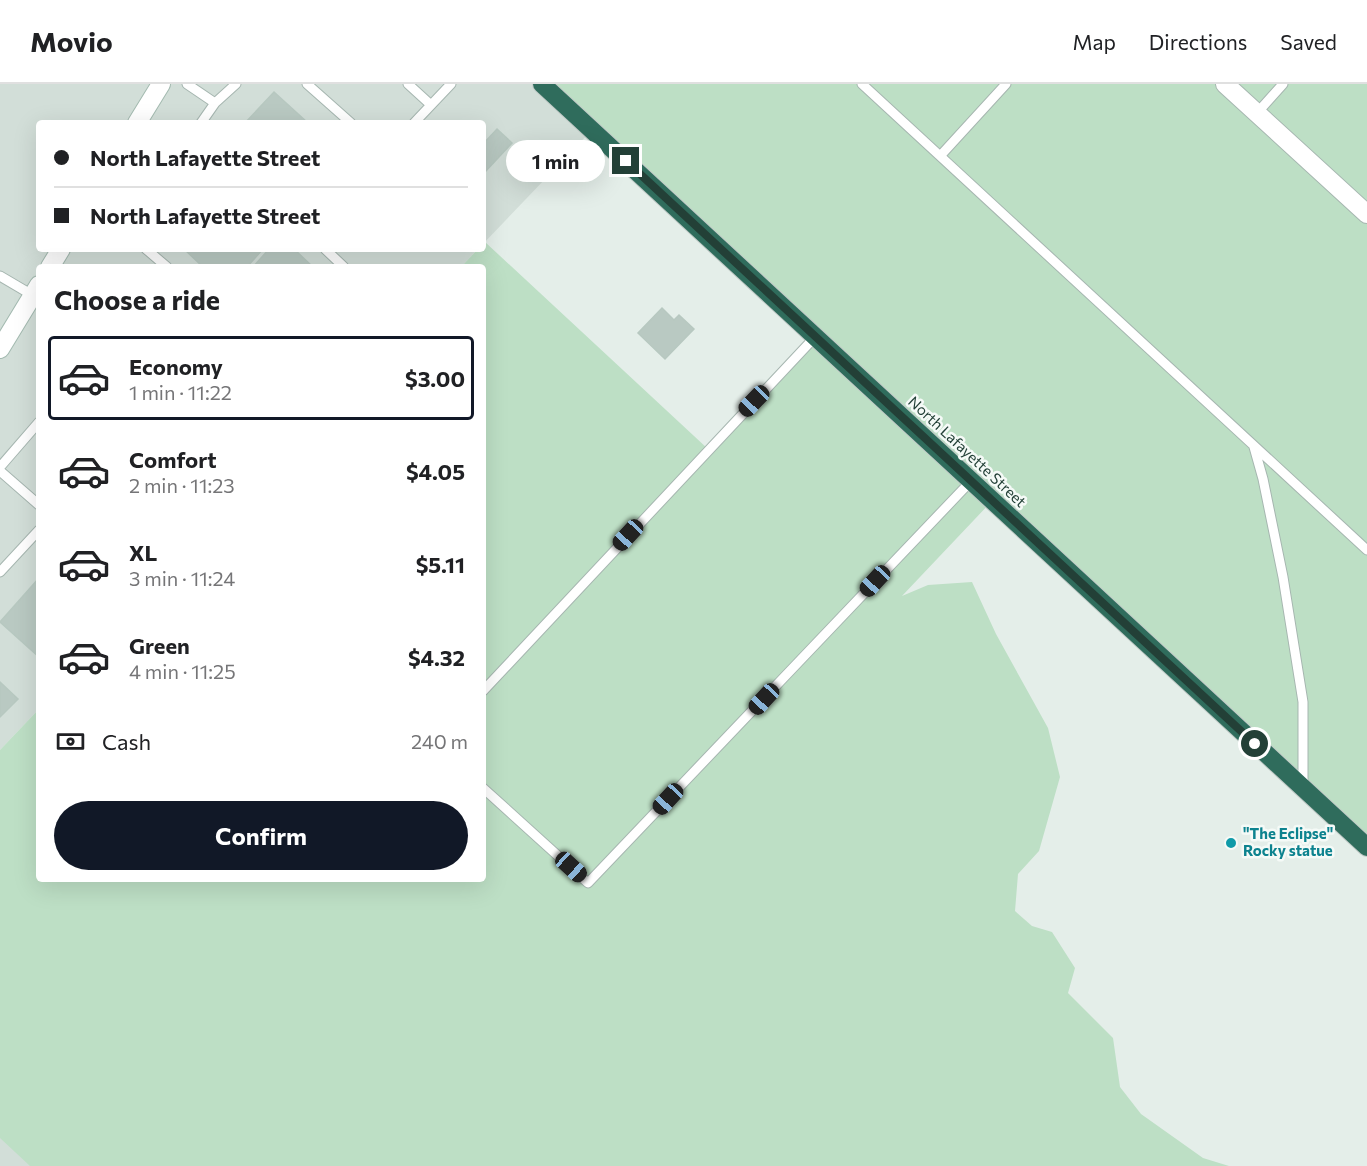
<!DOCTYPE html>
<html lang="en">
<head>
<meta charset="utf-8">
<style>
	:root { --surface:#fff; --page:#f2f2f2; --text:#202124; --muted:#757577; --line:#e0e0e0; --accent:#111827 }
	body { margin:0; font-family:Commissioner,sans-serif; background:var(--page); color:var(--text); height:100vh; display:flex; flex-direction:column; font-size:22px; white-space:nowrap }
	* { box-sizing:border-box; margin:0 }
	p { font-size:20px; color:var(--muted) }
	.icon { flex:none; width:33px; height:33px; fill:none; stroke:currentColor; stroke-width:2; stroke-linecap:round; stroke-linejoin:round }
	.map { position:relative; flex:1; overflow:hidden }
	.details { position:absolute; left:36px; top:180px; width:450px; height:618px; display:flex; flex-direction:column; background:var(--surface); border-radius:6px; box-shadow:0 6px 24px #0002 }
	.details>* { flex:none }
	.top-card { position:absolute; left:36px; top:36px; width:450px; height:132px; border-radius:6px; box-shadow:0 6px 24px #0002; display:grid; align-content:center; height:132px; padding:0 18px; background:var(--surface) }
	.end { position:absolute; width:27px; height:27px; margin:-14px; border:8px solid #234037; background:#fff; box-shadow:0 0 0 3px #fff }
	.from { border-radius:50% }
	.bubble { position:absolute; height:42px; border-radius:21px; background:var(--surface); box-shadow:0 6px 24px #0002; font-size:20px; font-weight:700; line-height:42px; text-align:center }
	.car { position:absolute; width:18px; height:36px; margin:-18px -9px; border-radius:8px; box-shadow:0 0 4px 2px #0007; background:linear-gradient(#222 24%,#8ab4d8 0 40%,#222 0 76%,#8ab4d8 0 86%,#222 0) }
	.top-card b { display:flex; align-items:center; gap:21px; height:57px; font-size:22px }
	.top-card b+b { border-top:2px solid var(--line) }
	.top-card i { width:15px; height:15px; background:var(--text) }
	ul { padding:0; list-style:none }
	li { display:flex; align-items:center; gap:18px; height:84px; margin:0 12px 9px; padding:0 6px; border:3px solid transparent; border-radius:6px }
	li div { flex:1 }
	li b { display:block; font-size:22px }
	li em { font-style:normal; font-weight:700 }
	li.active { border-color:var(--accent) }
	li>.icon { width:54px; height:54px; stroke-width:1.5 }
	h2 { padding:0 18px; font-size:27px; line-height:72px }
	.pay { display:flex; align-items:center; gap:15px; height:66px; padding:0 18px; font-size:22px }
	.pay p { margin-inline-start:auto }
	.button { display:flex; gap:12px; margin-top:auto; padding:12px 18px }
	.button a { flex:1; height:69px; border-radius:36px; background:var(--accent); color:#fff; font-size:24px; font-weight:700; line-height:69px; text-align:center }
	header { display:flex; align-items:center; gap:36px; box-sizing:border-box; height:84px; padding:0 30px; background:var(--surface); border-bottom:2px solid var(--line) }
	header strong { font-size:28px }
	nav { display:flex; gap:33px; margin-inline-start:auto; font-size:21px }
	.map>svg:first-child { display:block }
	.built { fill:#d2ded8 }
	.green { fill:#bddfc5 }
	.building { fill:#b9c9c2; stroke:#b7c8c0; stroke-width:1.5 }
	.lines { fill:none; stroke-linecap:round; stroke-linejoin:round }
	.lane-casing { stroke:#a6b6b0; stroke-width:11 }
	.street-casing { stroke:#a6b6b0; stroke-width:20 }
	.secondary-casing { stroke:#a3bab0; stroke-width:20 }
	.highway-casing { stroke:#c1cac7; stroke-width:20 }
	.lane { stroke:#fff; stroke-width:9 }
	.street { stroke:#fff; stroke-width:18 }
	.secondary { stroke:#fff; stroke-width:18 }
	.highway { stroke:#2f6c5c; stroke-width:18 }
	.route { stroke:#234037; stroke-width:8 }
	.culture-dot { fill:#0f9aa8; stroke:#f5faf7; stroke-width:2 }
	.labels { text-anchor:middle; stroke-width:5; stroke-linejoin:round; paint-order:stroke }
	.street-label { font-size:15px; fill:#234037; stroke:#f5faf7 }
	.culture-label { font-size:15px; font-weight:bold; fill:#0d838f; stroke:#f5faf7; text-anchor:start }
</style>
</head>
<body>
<header>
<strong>Movio</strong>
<nav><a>Map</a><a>Directions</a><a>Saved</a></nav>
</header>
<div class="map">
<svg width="1367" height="1082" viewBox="0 0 1367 1082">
	<rect width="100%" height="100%" fill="#e4eee9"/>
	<path class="built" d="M0 0H542L592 46 483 160V39H39V165H478L461 183H39V625L0 666Z
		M0 1053 31 1082H0Z"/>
	<path class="green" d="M542 0H1367V763L992 417 902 512 928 501 972 498 996 550 1048 644 1060 693 1039 767 1018 790 1015 827 1032 842 1052 848 1075 884 1068 909 1113 954 1120 1003 1141 1030 1203 1074 1229 1082H30L0 1054V666L39 625V795H483V183H461L478 165H483L485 158 708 365 815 253Z"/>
	<path class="building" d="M274 8 308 39H245Z
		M497 45 512 59 483 90V60Z
		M184 165H263L247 183H203Z
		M269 165H294L313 183H253Z
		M662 224 674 236 679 231 694 245 665 275 638 249Z
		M39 494V573L0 538Z
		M0 598 18 615 0 633Z"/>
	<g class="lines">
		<defs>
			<path id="lane" d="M187 0 215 19 236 0
				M307 0 351 39
				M408 0 431 21
				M862 0 1367 466
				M1257 29 1283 0
				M201 39 215 19
				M414 39 451 0
				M941 71 1006 0
				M146 165 167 183
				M325 165 344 183
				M0 192 34 212
				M1254 363 1263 395 1283 493 1303 618V702
				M0 383 39 338
				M0 387 39 421
				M0 488 39 446
				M483 607 815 253
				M483 704 588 799 971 397"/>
			<path id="street" d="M1225 0 1367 130"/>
			<path id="secondary" d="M137 39 161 0
				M50 183 61 165
				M0 265 39 201"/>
			<path id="highway" d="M542 0 1367 763"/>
		</defs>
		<use href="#lane" class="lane-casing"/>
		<use href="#street" class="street-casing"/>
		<use href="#secondary" class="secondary-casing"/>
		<use href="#highway" class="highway-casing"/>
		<use href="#lane" class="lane"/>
		<use href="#street" class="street"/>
		<use href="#secondary" class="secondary"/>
		<use href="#highway" class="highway"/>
	</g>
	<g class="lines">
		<path class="route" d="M626 77 1255 660"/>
	</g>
	<circle class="culture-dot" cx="1231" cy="759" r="6"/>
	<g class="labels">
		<g class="street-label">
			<text transform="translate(967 368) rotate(43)" y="5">North Lafayette Street</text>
		</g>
		<g class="culture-label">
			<text x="1243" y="755">"The Eclipse"<tspan x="1243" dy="17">Rocky statue</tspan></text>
		</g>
	</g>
</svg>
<i class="end from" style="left:1255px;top:660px"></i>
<i class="end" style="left:626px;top:77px"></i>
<div class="bubble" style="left:506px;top:56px;width:99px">1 min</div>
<i class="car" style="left:754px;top:317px;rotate:224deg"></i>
<i class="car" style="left:628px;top:451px;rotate:223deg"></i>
<i class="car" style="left:875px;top:497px;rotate:223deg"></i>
<i class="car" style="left:764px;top:615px;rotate:223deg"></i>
<i class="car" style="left:668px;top:715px;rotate:223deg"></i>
<i class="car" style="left:571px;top:783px;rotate:132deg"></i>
<div class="top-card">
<b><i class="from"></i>North Lafayette Street</b>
<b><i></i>North Lafayette Street</b>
</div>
<section class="details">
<h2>Choose a ride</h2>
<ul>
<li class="active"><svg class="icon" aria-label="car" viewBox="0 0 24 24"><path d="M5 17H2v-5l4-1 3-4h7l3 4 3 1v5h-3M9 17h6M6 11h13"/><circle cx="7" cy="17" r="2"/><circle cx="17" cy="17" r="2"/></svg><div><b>Economy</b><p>1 min · 11:22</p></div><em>$3.00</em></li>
<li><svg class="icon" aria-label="car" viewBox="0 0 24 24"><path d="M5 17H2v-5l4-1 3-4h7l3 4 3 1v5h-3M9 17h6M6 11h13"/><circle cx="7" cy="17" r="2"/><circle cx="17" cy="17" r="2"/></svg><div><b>Comfort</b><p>2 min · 11:23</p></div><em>$4.05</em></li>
<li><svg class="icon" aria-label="car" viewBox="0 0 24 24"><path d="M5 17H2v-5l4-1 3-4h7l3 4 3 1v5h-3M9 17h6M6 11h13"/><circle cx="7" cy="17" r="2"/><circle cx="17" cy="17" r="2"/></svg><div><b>XL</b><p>3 min · 11:24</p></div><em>$5.11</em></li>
<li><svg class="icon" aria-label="car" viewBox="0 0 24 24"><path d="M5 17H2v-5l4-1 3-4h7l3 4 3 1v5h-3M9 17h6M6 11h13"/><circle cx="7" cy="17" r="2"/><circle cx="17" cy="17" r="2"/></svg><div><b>Green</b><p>4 min · 11:25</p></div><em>$4.32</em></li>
</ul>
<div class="pay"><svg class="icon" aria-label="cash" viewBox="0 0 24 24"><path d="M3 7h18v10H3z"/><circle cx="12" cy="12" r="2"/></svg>Cash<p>240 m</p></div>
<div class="button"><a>Confirm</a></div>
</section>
</div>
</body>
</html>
